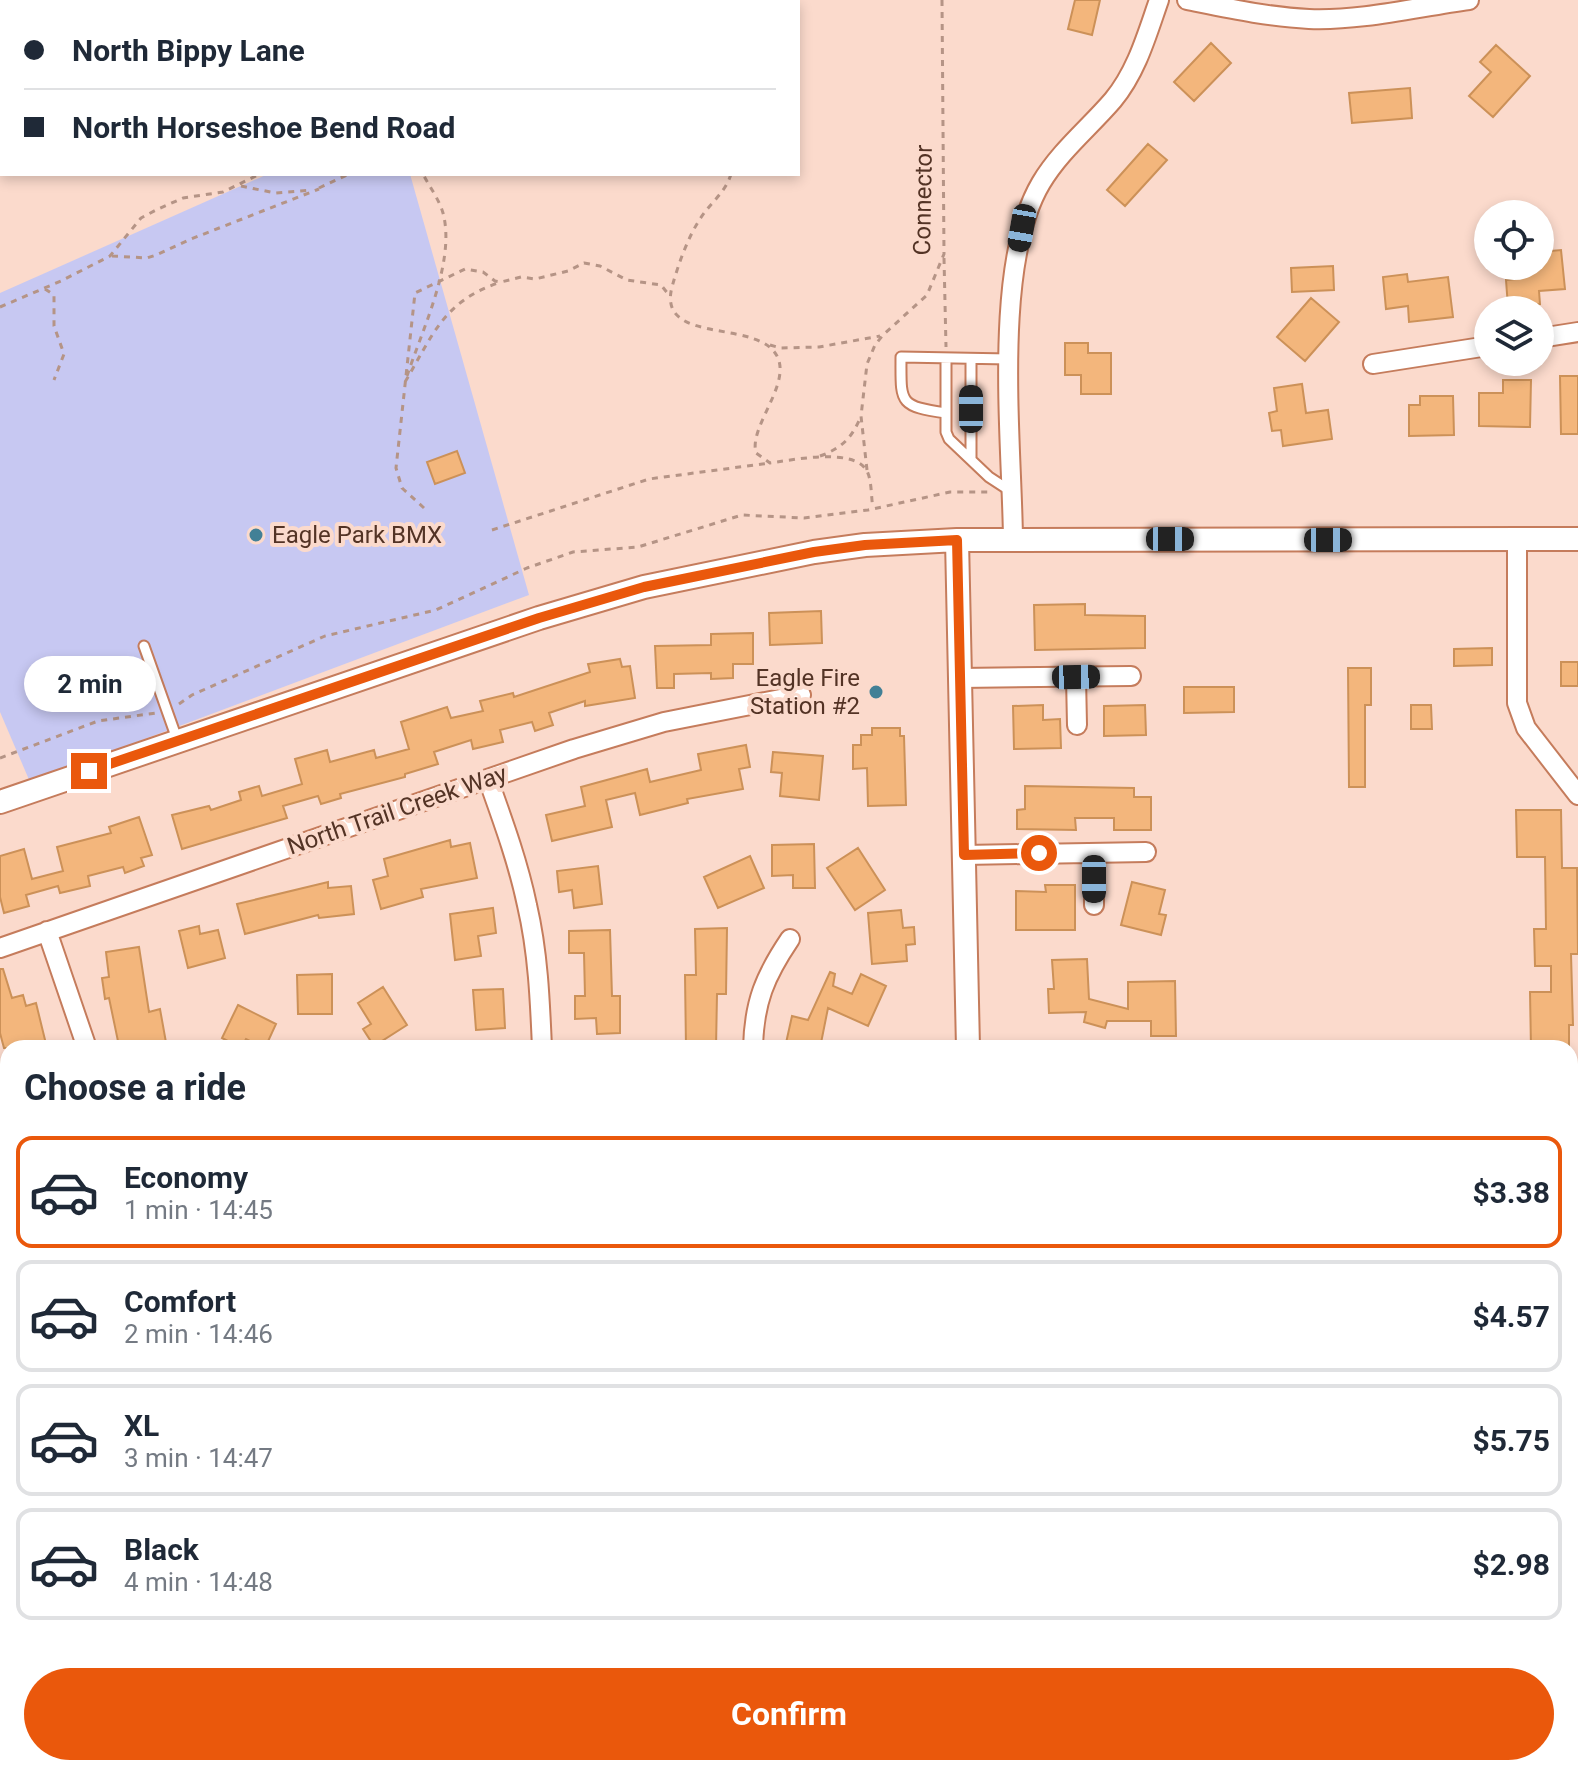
<!DOCTYPE html>
<html lang="en">
<head>
<meta charset="utf-8">
<style>
	:root { --surface:#fff; --page:#f6f6f7; --text:#1f2937; --muted:#747a83; --line:#e0e1e3; --accent:#ea580c }
	body { margin:0; font-family:Roboto,sans-serif; background:var(--page); color:var(--text); height:100vh; display:flex; flex-direction:column; font-size:30px; white-space:nowrap }
	* { box-sizing:border-box; margin:0 }
	p { font-size:26px; color:var(--muted) }
	.icon { flex:none; width:44px; height:44px; fill:none; stroke:currentColor; stroke-width:2; stroke-linecap:round; stroke-linejoin:round }
	.map { position:relative; flex:1; overflow:hidden }
	.details { position:absolute; left:0px; top:1040px; width:1578px; height:736px; display:flex; flex-direction:column; background:var(--surface); border-radius:24px 24px 0 0; box-shadow:0 4px 12px #0003 }
	.details>* { flex:none }
	.hud { position:absolute; left:0px; top:0px; width:800px; height:176px; box-shadow:0 4px 12px #0003; display:grid; align-content:center; height:176px; padding:0 24px; background:var(--surface) }
	.buttons { position:absolute; left:1474px; top:200px; display:grid; gap:16px }
	.buttons a { display:grid; place-items:center; width:80px; height:80px; border-radius:50%; background:var(--surface); box-shadow:0 4px 12px #0003; font-size:40px }
	.end { position:absolute; width:36px; height:36px; margin:-18px; border:10px solid #ea580c; background:#fff; box-shadow:0 0 0 4px #fff }
	.from { border-radius:50% }
	.bubble { position:absolute; height:56px; border-radius:28px; background:var(--surface); box-shadow:0 4px 12px #0003; font-size:26px; font-weight:700; line-height:56px; text-align:center }
	.car { position:absolute; width:24px; height:48px; margin:-24px -12px; border-radius:10px; box-shadow:0 0 6px 2px #0007; background:linear-gradient(#222 24%,#8ab4d8 0 40%,#222 0 76%,#8ab4d8 0 86%,#222 0) }
	.hud b { display:flex; align-items:center; gap:28px; height:76px; font-size:30px }
	.hud b+b { border-top:2px solid var(--line) }
	.hud i { width:20px; height:20px; background:var(--text) }
	ul { padding:0; list-style:none }
	li { display:flex; align-items:center; gap:24px; height:112px; margin:0 16px 12px; padding:0 8px; border:4px solid var(--line); border-radius:16px }
	li div { flex:1 }
	li b { display:block; font-size:30px }
	li em { font-style:normal; font-weight:700 }
	li.selected { border-color:var(--accent) }
	li>.icon { width:72px; height:72px; stroke-width:1.5 }
	h2 { padding:0 24px; font-size:36px; line-height:96px }
	.primary-button { display:flex; gap:16px; margin-top:auto; padding:16px 24px }
	.primary-button a { flex:1; height:92px; border-radius:48px; background:var(--accent); color:#fff; font-size:32px; font-weight:700; line-height:92px; text-align:center }
	.map>svg:first-child { display:block }
	.green { fill:#c7c8f2 }
	.building { fill:#f3b67c; stroke:#cc9158; stroke-width:2 }
	.lines { fill:none; stroke-linecap:round; stroke-linejoin:round }
	.service-casing { stroke:#c57c5c; stroke-width:13 }
	.minor-casing { stroke:#c57c5c; stroke-width:22 }
	.tertiary-casing { stroke:#c57c5c; stroke-width:26 }
	.secondary-casing { stroke:#c57c5c; stroke-width:30 }
	.trunk-casing { stroke:#c57c5c; stroke-width:34 }
	.path { stroke:#b59486; stroke-width:3; stroke-dasharray:6 6; stroke-linecap:butt }
	.service { stroke:#fff; stroke-width:9 }
	.minor { stroke:#fff; stroke-width:18 }
	.tertiary { stroke:#fff; stroke-width:22 }
	.secondary { stroke:#fff; stroke-width:26 }
	.trunk { stroke:#fff; stroke-width:30 }
	.route { stroke:#ea580c; stroke-width:10 }
	.poi-dot { fill:#428096; stroke:#fbdacc; stroke-width:3 }
	.labels { text-anchor:middle; stroke-width:8; stroke-linejoin:round; paint-order:stroke }
	.street-label { font-size:24px; fill:#533325; stroke:#fbdacc }
	.poi-label { font-size:24px; fill:#533325; stroke:#fbdacc; text-anchor:start }
</style>
</head>
<body>
<div class="map">
<svg width="1578" height="1776" viewBox="0 0 1578 1776">
	<rect width="100%" height="100%" fill="#fbdacc"/>
	<path class="green" d="M268 174H410L529 595 30 782 0 712V293Z"/>
	<path class="building" d="M1075 0H1100L1092 35 1068 29Z
		M1211 43 1231 63 1194 101 1174 82Z
		M1496 45 1530 76 1493 117 1469 96 1491 72 1480 62Z
		M1410 88 1412 118 1352 123 1349 93Z
		M1148 144 1167 160 1125 206 1107 190Z
		M1561 250 1565 289 1539 291 1540 304 1508 307 1506 280 1515 279 1514 266H1540V252Z
		M1333 266 1334 290 1292 292 1291 268Z
		M1407 274 1408 282 1448 277 1453 317 1409 322 1408 306 1386 309 1383 277Z
		M1311 298 1339 322 1305 361 1277 337Z
		M1065 343H1088V353H1111V394H1081V375H1065Z
		M1560 376H1578V434H1561Z
		M1503 380H1531L1530 427 1479 426V393H1503Z
		M1302 384 1306 413 1328 410 1332 439 1283 446 1281 430 1272 431 1269 413 1277 411 1274 388Z
		M1420 396H1453L1454 435 1409 436V405H1420Z
		M457 451 465 473 435 484 427 462Z
		M1085 604V615L1145 616V648L1035 650 1034 605Z
		M821 611 822 643 770 645 769 613Z
		M753 633V664H733V678L711 679V673L674 674V688H657L655 646 711 645V634Z
		M1492 648V665L1454 666V649Z
		M620 659 622 667 630 666 635 698 585 706V701L549 713 553 725 535 731 532 722 500 730 503 742 473 749 471 740 434 752 438 764 405 774V777L340 794 341 798 321 804 318 796 283 806 287 818 182 849 172 815 209 806 211 810 241 800 239 792 259 786 262 796 302 784 295 759 327 750 330 762 374 750 376 758 409 749 401 722 447 707 451 718 483 711 480 701 513 693 514 697 590 672 588 664Z
		M1561 662H1578V686H1561Z
		M1348 668H1371V705H1365V787H1349Z
		M1184 687H1234V712L1184 713Z
		M1043 705V720L1060 719 1061 748 1014 749 1013 706Z
		M1145 705 1146 735 1104 736V706Z
		M1411 705H1431L1432 729H1411Z
		M872 728H900V736H904L906 805 868 806 867 768 853 769V745H861V735H872Z
		M746 745 750 767 739 769 743 789 687 799 688 803 640 815 635 793 606 800 612 827 552 841 546 815 585 806 581 787 647 769 650 782 701 770 698 754Z
		M773 752 823 756 819 800 780 796 782 773 771 772Z
		M1025 786 1134 788V797H1151V830H1114V818H1075L1076 830 1017 829V810L1025 809Z
		M1516 810H1561L1562 868H1577L1578 954H1571L1573 1025H1569V1048H1531L1530 992H1551V966H1535L1534 929H1546L1545 857H1517Z
		M139 817 152 855 141 858 144 866 125 873 123 867 88 876 90 886 60 893 58 886 26 895 29 906 4 913 0 897V856L24 849 32 879 63 871 57 847 111 833 109 827Z
		M450 840 451 847 470 843 477 878 421 889 423 897 381 909 373 880 388 876 384 859Z
		M814 844 815 888H793V875L772 876V845Z
		M858 848 885 890 855 910 827 868Z
		M750 856 764 888 718 908 704 877Z
		M598 866 602 904 574 908 572 890 559 892 557 871Z
		M328 882V888L351 886 354 914 319 918 318 915 245 934 237 904Z
		M1132 882 1165 890 1159 914 1166 915 1161 935 1121 925Z
		M1045 885H1075V930H1016V891L1046 892Z
		M493 908 496 933 478 936 481 956 455 960 450 914Z
		M901 910 903 928 914 927 915 944 906 945 907 961 872 964 868 913Z
		M199 926 200 934 218 930 225 958 188 968 179 931Z
		M727 928 726 994H717L716 1048H686L685 975H696L695 929Z
		M610 930 612 996H620V1033L597 1034 596 1018 575 1019V996H585L584 953H569V931Z
		M139 947 149 1012 160 1009 167 1048H139L137 1042 119 1046 109 998 105 999 102 978 109 977 106 952Z
		M1087 959 1089 999 1128 1009V982L1175 981 1176 1036H1151V1021H1107L1105 1028 1084 1022 1086 1012 1049 1013 1048 989H1054L1052 960Z
		M0 969H3L12 998 23 995 26 1006 36 1003 47 1048H4L0 1033Z
		M830 972 835 974 833 986 852 994 861 974 886 986 868 1026 828 1008 820 1048H794L795 1045 786 1043 792 1016 808 1020Z
		M332 974V1014H298L297 975Z
		M383 987 407 1025 374 1046 363 1029 371 1024 358 1003Z
		M503 989 505 1028 476 1030 473 990Z
		M238 1005 276 1024 265 1048 246 1039 241 1048 222 1038Z"/>
	<g class="lines">
		<defs>
			<path id="service" d="M946 359V432L949 439 989 477 1012 492
				M946 413C898 406 901 403 901 357L1009 359
				M971 459V359
				M144 646 177 739"/>
			<path id="minor" d="M1187 0C1227 8 1268 17 1309 19 1362 21 1417 7 1469 0
				M1540 338 1578 332
				M1373 364 1488 346
				M1013 539C1012 443 992 265 1041 183 1060 151 1089 128 1113 100 1137 71 1147 34 1159 0
				M1517 540V703L1526 728 1578 795
				M1076 677 1077 725
				M960 678 1131 676
				M488 779C503 821 518 862 527 905 538 952 540 1000 542 1048
				M1094 853V905
				M964 855 1146 852
				M47 931 87 1048
				M0 948 574 749 664 722 801 695
				M753 1048C754 1002 765 976 790 939
				M1570 1429H1578
				M0 1456 8 1455"/>
			<path id="tertiary" d="M957 540 968 1048
				M0 802 539 618 644 587 814 552 865 545 957 540 1578 539"/>
			<path id="secondary" d="M983 1768V1776"/>
			<path id="trunk" d="M1570 1632H1578
				M0 1636H8"/>
		</defs>
		<use href="#service" class="service-casing"/>
		<use href="#minor" class="minor-casing"/>
		<use href="#tertiary" class="tertiary-casing"/>
		<use href="#secondary" class="secondary-casing"/>
		<use href="#trunk" class="trunk-casing"/>
		<path class="path" d="M331 2 332 0
			M425 2 426 0
			M731 174C726 192 710 203 700 219 688 237 678 265 672 287 656 348 766 316 779 361 787 389 749 428 756 453L770 463C792 460 854 447 867 471 872 481 871 498 873 508
			M241 186 275 193 312 190
			M319 188 349 174
			M112 256 147 258 156 255 191 239 319 189
			M944 258 946 347
			M45 289 54 295V326L64 354 54 380
			M0 307 61 281 110 256 141 218 156 210 183 198 223 192 260 174
			M770 345 781 348 819 347 880 336
			M407 376C422 330 456 261 443 213 439 199 429 186 423 174
			M405 382C433 335 443 302 498 283
			M820 456C842 448 852 438 861 416
			M867 470 861 416 867 364 875 345 883 335 927 295 944 254 942 0
			M424 508 402 488 396 468 415 293 465 269 483 272 495 281 501 282 521 277 535 279 568 271 584 263 600 266 627 280 661 285 669 295
			M492 530 649 479 770 463
			M179 704 192 695 325 636 436 610 527 568 573 552 638 547 742 515 804 518 868 510 950 492H989
			M0 758 98 721 156 713"/>
		<use href="#service" class="service"/>
		<use href="#minor" class="minor"/>
		<use href="#tertiary" class="tertiary"/>
		<use href="#secondary" class="secondary"/>
		<use href="#trunk" class="trunk"/>
	</g>
	<g class="lines">
		<path class="route" d="M89 771 539 618 644 587 814 552 865 545 957 540 964 855 1039 853"/>
	</g>
	<g class="poi-dot">
		<circle cx="256" cy="535" r="8"/>
		<circle cx="876" cy="692" r="8"/>
	</g>
	<g class="labels">
		<g class="street-label">
			<text transform="translate(923 200) rotate(-89)" y="8">Connector</text>
			<text transform="translate(397 810) rotate(-19)" y="8">North Trail Creek Way</text>
		</g>
		<g class="poi-label">
			<text x="272" y="543">Eagle Park BMX</text>
			<text x="860" y="686" text-anchor="end">Eagle Fire<tspan x="860" dy="28">Station #2</tspan></text>
		</g>
	</g>
</svg>
<div class="buttons">
<a><svg class="icon" aria-label="locate" viewBox="0 0 24 24"><circle cx="12" cy="12" r="6"/><path d="M12 2v4M12 18v4M2 12h4M18 12h4"/></svg></a>
<a><svg class="icon" aria-label="layers" viewBox="0 0 24 24"><path d="M12 4l9 5-9 5-9-5zM3 14l9 5 9-5"/></svg></a>
</div>
<i class="end from" style="left:1039px;top:853px"></i>
<i class="end" style="left:89px;top:771px"></i>
<div class="bubble" style="left:24px;top:656px;width:132px">2 min</div>
<i class="car" style="left:1022px;top:228px;rotate:190deg"></i>
<i class="car" style="left:971px;top:409px;rotate:0deg"></i>
<i class="car" style="left:1170px;top:539px;rotate:90deg"></i>
<i class="car" style="left:1328px;top:540px;rotate:90deg"></i>
<i class="car" style="left:1076px;top:677px;rotate:89deg"></i>
<i class="car" style="left:1094px;top:879px;rotate:180deg"></i>
<div class="hud">
<b><i class="from"></i>North Bippy Lane</b>
<b><i></i>North Horseshoe Bend Road</b>
</div>
<section class="details">
<h2>Choose a ride</h2>
<ul>
<li class="selected"><svg class="icon" aria-label="car" viewBox="0 0 24 24"><path d="M5 17H2v-5l4-1 3-4h7l3 4 3 1v5h-3M9 17h6M6 11h13"/><circle cx="7" cy="17" r="2"/><circle cx="17" cy="17" r="2"/></svg><div><b>Economy</b><p>1 min · 14:45</p></div><em>$3.38</em></li>
<li><svg class="icon" aria-label="car" viewBox="0 0 24 24"><path d="M5 17H2v-5l4-1 3-4h7l3 4 3 1v5h-3M9 17h6M6 11h13"/><circle cx="7" cy="17" r="2"/><circle cx="17" cy="17" r="2"/></svg><div><b>Comfort</b><p>2 min · 14:46</p></div><em>$4.57</em></li>
<li><svg class="icon" aria-label="car" viewBox="0 0 24 24"><path d="M5 17H2v-5l4-1 3-4h7l3 4 3 1v5h-3M9 17h6M6 11h13"/><circle cx="7" cy="17" r="2"/><circle cx="17" cy="17" r="2"/></svg><div><b>XL</b><p>3 min · 14:47</p></div><em>$5.75</em></li>
<li><svg class="icon" aria-label="car" viewBox="0 0 24 24"><path d="M5 17H2v-5l4-1 3-4h7l3 4 3 1v5h-3M9 17h6M6 11h13"/><circle cx="7" cy="17" r="2"/><circle cx="17" cy="17" r="2"/></svg><div><b>Black</b><p>4 min · 14:48</p></div><em>$2.98</em></li>
</ul>
<div class="primary-button"><a>Confirm</a></div>
</section>
</div>
</body>
</html>
